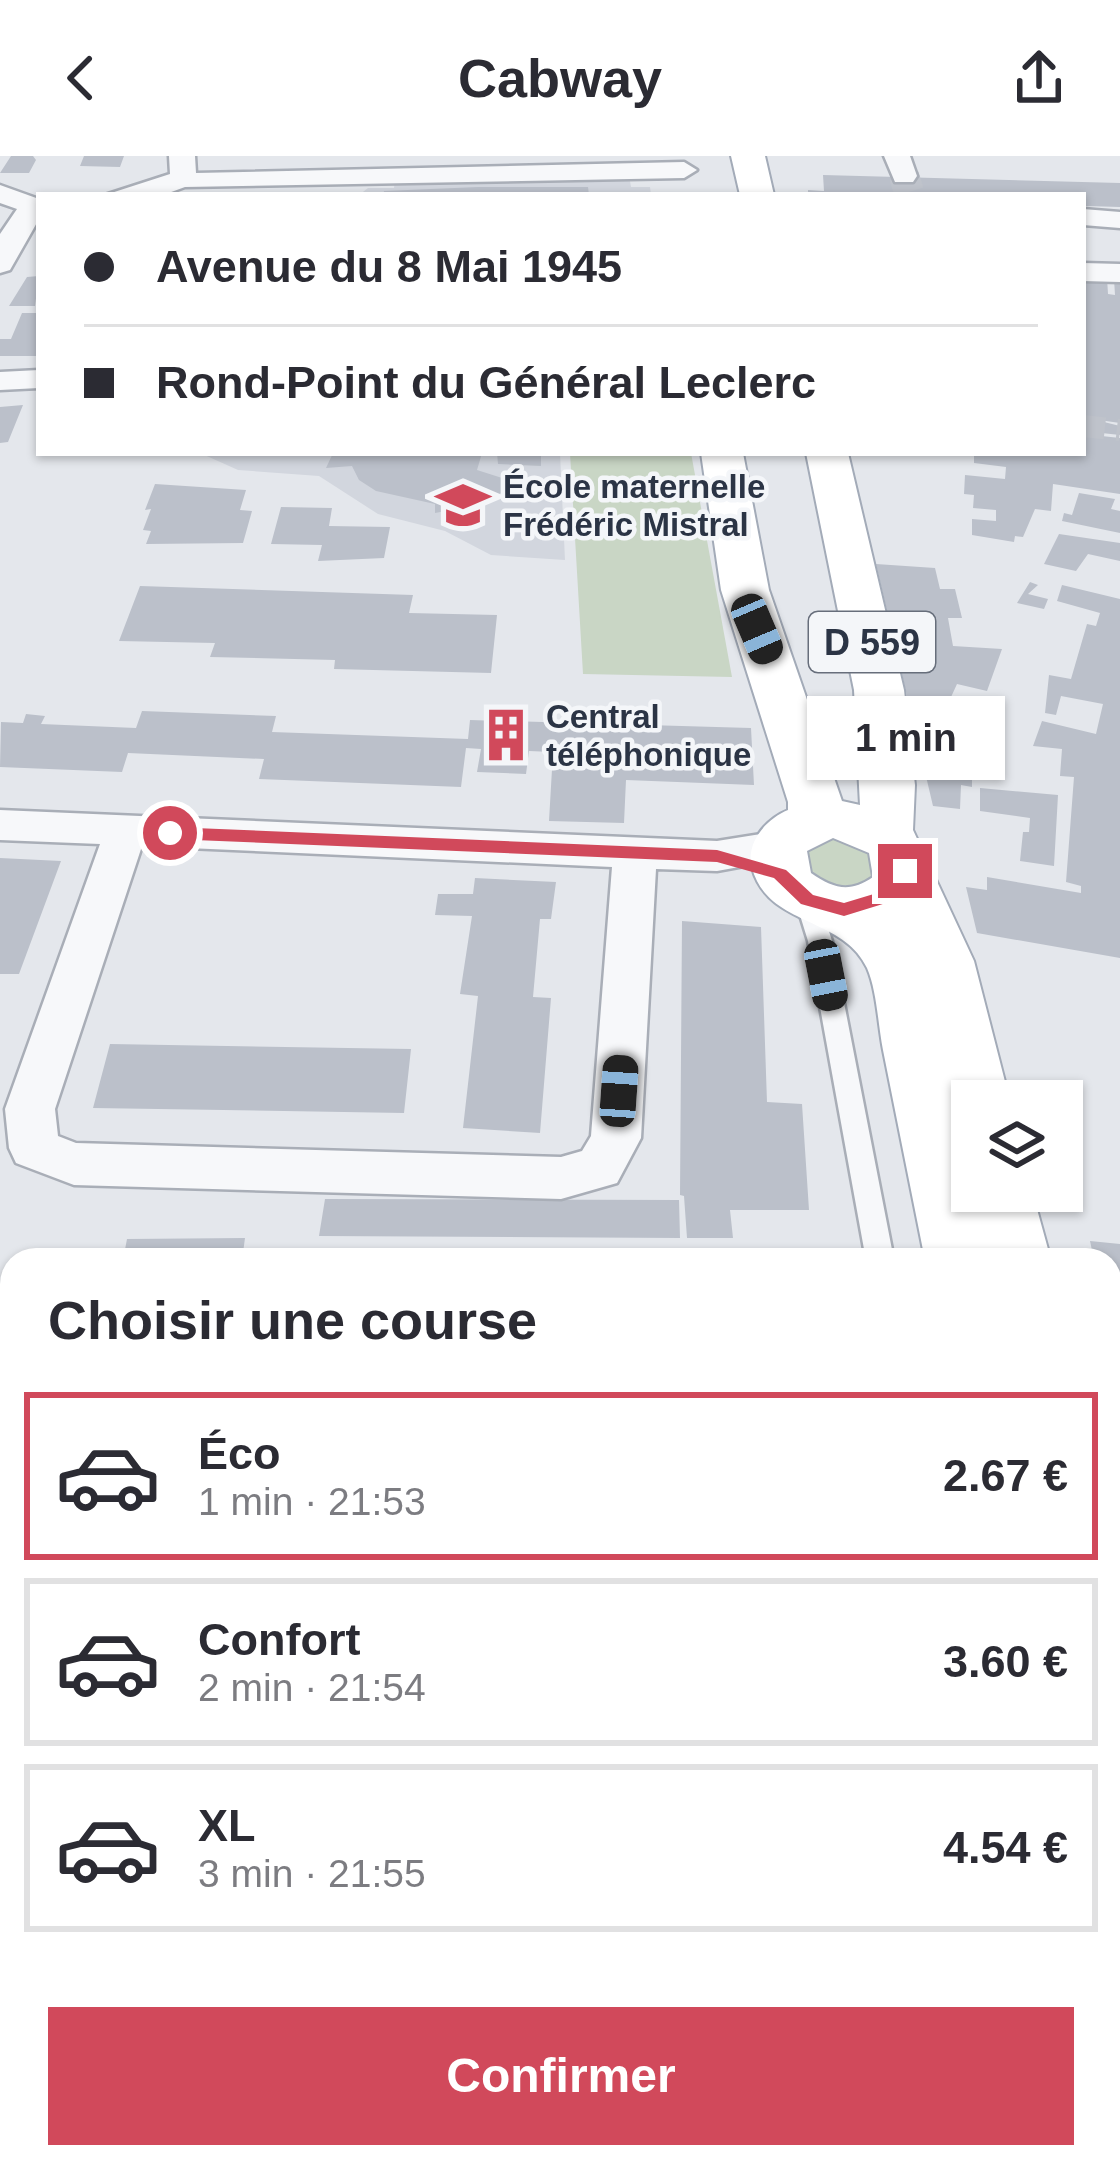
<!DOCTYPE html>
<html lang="fr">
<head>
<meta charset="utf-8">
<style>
	:root { --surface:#fff; --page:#f2f2f3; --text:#2b2b33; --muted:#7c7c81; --line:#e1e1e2; --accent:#d1495b }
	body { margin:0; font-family:Arial,sans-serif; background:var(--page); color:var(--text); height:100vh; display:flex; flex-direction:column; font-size:45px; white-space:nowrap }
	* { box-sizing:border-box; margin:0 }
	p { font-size:39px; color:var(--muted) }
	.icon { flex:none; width:66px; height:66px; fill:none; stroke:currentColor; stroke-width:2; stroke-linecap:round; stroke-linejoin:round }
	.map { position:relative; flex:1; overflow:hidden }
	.panel { position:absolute; left:0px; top:1092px; width:1122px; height:921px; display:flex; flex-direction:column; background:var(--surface); border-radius:36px 36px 0 0; box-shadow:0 3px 9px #0004 }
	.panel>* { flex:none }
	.hud { position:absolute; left:36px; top:36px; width:1050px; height:264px; border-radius:0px; box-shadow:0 3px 9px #0004; display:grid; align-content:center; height:264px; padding:0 48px; background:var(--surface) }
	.tools { position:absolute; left:951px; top:924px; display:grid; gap:24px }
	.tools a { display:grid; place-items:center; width:132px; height:132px; border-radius:0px; background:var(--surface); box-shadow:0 3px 9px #0004; font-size:60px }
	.end { position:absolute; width:54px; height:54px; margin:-27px; border:15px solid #d1495b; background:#fff; box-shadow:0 0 0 6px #fff }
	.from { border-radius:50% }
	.bubble { position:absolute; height:84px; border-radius:0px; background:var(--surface); box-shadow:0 3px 9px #0004; font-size:39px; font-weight:600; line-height:84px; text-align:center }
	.car { position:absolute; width:36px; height:72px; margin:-36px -18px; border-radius:15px; box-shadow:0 0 9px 3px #0007; background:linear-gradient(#222 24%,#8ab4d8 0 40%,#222 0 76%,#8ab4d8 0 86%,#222 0) }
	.hud b { display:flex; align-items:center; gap:42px; height:114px; font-size:45px }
	.hud b+b { border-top:3px solid var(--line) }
	.hud i { width:30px; height:30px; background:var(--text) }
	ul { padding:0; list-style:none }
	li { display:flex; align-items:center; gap:36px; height:168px; margin:0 24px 18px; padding:0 24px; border:6px solid var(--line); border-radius:0px }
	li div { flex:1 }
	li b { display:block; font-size:45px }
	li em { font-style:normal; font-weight:600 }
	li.on { border-color:var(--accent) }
	li>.icon { width:108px; height:108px; stroke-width:1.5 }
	h2 { padding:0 48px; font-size:54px; line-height:144px }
	.action { display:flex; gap:24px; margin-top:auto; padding:24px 48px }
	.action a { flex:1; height:138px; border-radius:0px; background:var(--accent); color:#fff; font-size:48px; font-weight:600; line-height:138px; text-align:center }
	header { display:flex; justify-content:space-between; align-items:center; height:156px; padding:0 48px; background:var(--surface); font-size:54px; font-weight:600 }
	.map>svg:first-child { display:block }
	.built { fill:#d2d6de }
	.green { fill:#c9d6c5 }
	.building { fill:#bbc0ca }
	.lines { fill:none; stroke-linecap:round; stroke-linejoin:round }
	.pedestrian-tunnel { stroke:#bfc3cb; stroke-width:22; stroke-dasharray:22 12; stroke-linecap:butt }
	.minor-tunnel { stroke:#bfc3cb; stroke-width:30; stroke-dasharray:30 15; stroke-linecap:butt }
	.service-casing { stroke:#a9aeb7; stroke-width:5 }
	.minor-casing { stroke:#a9aeb7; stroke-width:5 }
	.tertiary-casing { stroke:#a9aeb7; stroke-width:5 }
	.primary-casing { stroke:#a3abb8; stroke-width:4 }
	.service { fill:#f7f8fa; fill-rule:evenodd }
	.minor { fill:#f7f8fa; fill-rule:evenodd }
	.tertiary { fill:#f7f8fa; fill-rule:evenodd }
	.primary { fill:#fff; fill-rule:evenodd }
	.route { fill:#d1495b }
	.labels { text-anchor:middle; stroke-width:9; stroke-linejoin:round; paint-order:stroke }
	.far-poi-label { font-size:33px; font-weight:bold; fill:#2b3445; stroke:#f4f6f9; text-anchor:start }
	.shield { fill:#f4f6f9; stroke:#676e7b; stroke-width:3 }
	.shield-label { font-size:36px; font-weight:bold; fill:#2b3445 }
</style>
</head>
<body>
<header><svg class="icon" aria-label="back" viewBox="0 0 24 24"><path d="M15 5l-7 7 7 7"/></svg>Cabway<svg class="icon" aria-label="share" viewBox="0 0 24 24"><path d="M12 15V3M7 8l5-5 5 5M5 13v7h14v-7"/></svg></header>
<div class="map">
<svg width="1120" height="2011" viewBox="0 0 1120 2011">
	<rect width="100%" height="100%" fill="#e4e7ec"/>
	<path class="built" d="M395 25H630L631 31H650L651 39H359L368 32H394Z
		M200 297H560L565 404 491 399 445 375 378 358 319 320 238 314Z"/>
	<path class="green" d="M570 297H691L732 521 583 518Z
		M800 670 903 702 844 753 779 690Z"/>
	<path class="building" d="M11 0H33L36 4 29 17H0Z
		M84 0H124L120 11 80 10Z
		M823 19 1120 27V51L1086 50 1083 39H808V34L824 35Z
		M478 31H588L589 39H383L384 35Z
		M39 120 35 150H9L27 121Z
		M1083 121 1107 122 1108 138 1115 139 1114 123 1120 124V267L1092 263 1120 270V279L1083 275Z
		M22 157H39V200H0V183H11Z
		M23 249 8 286 0 287V251Z
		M1083 278 1120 282V338L1053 328 1051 355 1035 353 1023 381 1015 380 1014 386 972 379V363L996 365V354L973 352 974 339 964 338 965 319 1005 323 1006 311 974 307V297H1083Z
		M333 297H482L477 314 521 328 473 350 435 357V348L376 335 359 324 352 310 326 312Z
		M497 297H541V310L498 308Z
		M155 328 246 334 240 354 252 355 243 387 146 388 151 375 143 374 151 353 145 354Z
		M1079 337 1115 343 1111 353 1120 355V377L1062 365 1064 357 1072 359Z
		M281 351 332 352 329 370 390 371 384 402 318 405 322 389 271 388Z
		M1059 378 1120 387V405L1088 398 1076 415 1044 408Z
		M876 408 935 412 940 433H955L962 462H948L953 490 1002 493 987 535 957 528 946 552 969 575 963 598 974 600 971 607 961 605V622L972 623V631L961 629 960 653 933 650Z
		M1030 426 1038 429 1028 438 1048 443 1044 453 1017 447Z
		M1062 429 1120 443V802L977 777 966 731 987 734V721L1081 737V730L1066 726 1074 621 1060 620 1062 593 1033 590 1042 565 1096 578 1103 548 1061 540 1056 559 1045 557 1049 519 1071 523 1087 468 1096 470 1100 457 1057 445Z
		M140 430 413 439 409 457 497 459 491 517 334 513 335 504 210 501 215 487 119 485Z
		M142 555 276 560 272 576 468 583 470 564 751 572 754 629 626 624 624 667 549 665 553 596 529 595 526 618 477 616 481 593 466 592 461 631 259 623 264 603 128 597 122 616 0 611 1 566 23 567 26 558 45 560 41 568 136 572Z
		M980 632 1058 639 1054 710 1020 705 1023 676H1029L1030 662 980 655Z
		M0 702 61 705 19 818H0Z
		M475 722 556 726 551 763H540L533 841 551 842 540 977 463 972 478 840 460 838 472 760 435 759 438 738H473Z
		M682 765 761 771 767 946 802 948 809 1054H730L733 1082H687L684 1040 680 1039Z
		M110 888 411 893 404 957 93 952Z
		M325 1043 679 1044 680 1082 319 1080Z
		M245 1082 242 1104H123L127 1083Z
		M1090 1085 1120 1088V1256H1110V1104H1094Z
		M0 1270H12V1318H0Z
		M0 1346 12 1348V1512L0 1510Z
		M89 2001H204L202 2011H87Z
		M493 2001H583V2007L492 2011Z
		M644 2001H941L943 2011H644Z"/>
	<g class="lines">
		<path class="pedestrian-tunnel" d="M1083 270 1120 274"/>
		<path class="minor-tunnel" d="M904 20 909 36"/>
		<defs>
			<path id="service" d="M807 735 819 743 832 785 894 1104H866L808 785 795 743Z"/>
			<path id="minor" d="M169 0H195L196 17 684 6 697 14 684 22 185 31 163 39H105L170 18Z
				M884 0H910L917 20 913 26H895Z
				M0 29 39 43V63L10 114 0 117V78L17 53 0 47Z
				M1083 53 1120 56V72L1083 69Z
				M1083 107 1120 108V126L1083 125Z
				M39 214V232L0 234V216Z
				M0 654 717 685 779 675 794 679 801 690 794 701 717 715 656 713 641 982 617 1027 561 1043 74 1029 16 1007 9 992 5 953 100 688 0 684ZM142 690 612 711 591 980 582 995 561 1001 76 987 58 980 55 953Z
				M999 2001H1075L1073 2011H997Z"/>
			<path id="tertiary" d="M0 1604 12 1606V1688L0 1686Z"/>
			<path id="primary" d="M731 0H765L774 39H740Z
				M701 297H743L769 434 842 645 860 649 854 534 806 297H848L904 534 915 629 913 674 974 805 1010 945H972V969L962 965 972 1035H1032L1051 1104H925C911 1034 897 964 883 894 878 869 877 835 867 812 843 760 768 771 752 712 745 687 766 663 788 654V646L721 434ZM833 682 869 697 873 721C850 737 834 733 811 717L807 695Z
				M1110 1456 1120 1460V1581L1110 1577Z
				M1110 1689 1120 1693V1783L1110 1779Z
				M1110 1950H1120V2011H1066L1062 2001H1110Z"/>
		</defs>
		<use href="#service" class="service-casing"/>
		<use href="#minor" class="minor-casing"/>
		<use href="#tertiary" class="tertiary-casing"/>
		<use href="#primary" class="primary-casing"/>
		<use href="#service" class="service"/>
		<use href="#minor" class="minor"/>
		<use href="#tertiary" class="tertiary"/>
		<use href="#primary" class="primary"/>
	</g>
	<path class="route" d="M170 671 717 694 786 714 813 739 844 747 887 734 899 711 913 715 899 743 844 760 801 748 774 722 717 706 170 683 161 677Z"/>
	<defs>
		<symbol id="school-bare" viewBox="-9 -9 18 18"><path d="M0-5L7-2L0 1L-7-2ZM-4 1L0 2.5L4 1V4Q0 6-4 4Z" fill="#d1495b" stroke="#f4f6f9" stroke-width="2.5" paint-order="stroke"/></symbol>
		<symbol id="building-bare" viewBox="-9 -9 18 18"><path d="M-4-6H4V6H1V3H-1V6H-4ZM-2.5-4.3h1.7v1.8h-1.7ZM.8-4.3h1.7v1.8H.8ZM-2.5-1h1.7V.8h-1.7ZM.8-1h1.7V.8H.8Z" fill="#d1495b" stroke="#f4f6f9" stroke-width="2.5" paint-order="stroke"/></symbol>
	</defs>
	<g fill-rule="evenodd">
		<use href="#school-bare" x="425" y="311" width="76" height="76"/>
		<use href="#building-bare" x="468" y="541" width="76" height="76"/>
	</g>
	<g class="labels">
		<g class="far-poi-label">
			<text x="503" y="342">École maternelle<tspan x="503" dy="38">Frédéric Mistral</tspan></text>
			<text x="546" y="572">Central<tspan x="546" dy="38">téléphonique</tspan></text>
		</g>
		<rect class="shield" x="809" y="456" width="126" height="60" rx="9"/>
		<g class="shield-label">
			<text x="872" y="499">D 559</text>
		</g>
	</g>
</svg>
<div class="tools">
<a><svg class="icon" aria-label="layers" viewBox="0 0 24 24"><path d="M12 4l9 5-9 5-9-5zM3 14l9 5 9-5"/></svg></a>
</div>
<i class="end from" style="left:170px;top:677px"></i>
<i class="end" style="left:905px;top:715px"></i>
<div class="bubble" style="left:807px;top:540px;width:198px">1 min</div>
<i class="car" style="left:757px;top:473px;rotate:157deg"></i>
<i class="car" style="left:826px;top:819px;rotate:169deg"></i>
<i class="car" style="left:619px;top:935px;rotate:4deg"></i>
<div class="hud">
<b><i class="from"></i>Avenue du 8 Mai 1945</b>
<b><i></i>Rond-Point du Général Leclerc</b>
</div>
<section class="panel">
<h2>Choisir une course</h2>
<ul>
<li class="on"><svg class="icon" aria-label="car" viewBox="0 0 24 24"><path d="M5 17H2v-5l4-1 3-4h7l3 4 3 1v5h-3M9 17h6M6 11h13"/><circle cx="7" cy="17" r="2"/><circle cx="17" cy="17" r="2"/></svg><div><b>Éco</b><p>1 min · 21:53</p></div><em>2.67 €</em></li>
<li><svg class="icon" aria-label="car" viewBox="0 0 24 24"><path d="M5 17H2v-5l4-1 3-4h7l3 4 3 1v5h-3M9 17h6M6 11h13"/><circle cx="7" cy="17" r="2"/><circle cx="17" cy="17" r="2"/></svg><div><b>Confort</b><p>2 min · 21:54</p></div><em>3.60 €</em></li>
<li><svg class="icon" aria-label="car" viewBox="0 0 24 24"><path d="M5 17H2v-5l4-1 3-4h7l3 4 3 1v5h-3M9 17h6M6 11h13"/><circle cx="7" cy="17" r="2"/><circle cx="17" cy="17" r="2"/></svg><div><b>XL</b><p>3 min · 21:55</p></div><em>4.54 €</em></li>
</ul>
<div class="action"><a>Confirmer</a></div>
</section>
</div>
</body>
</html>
